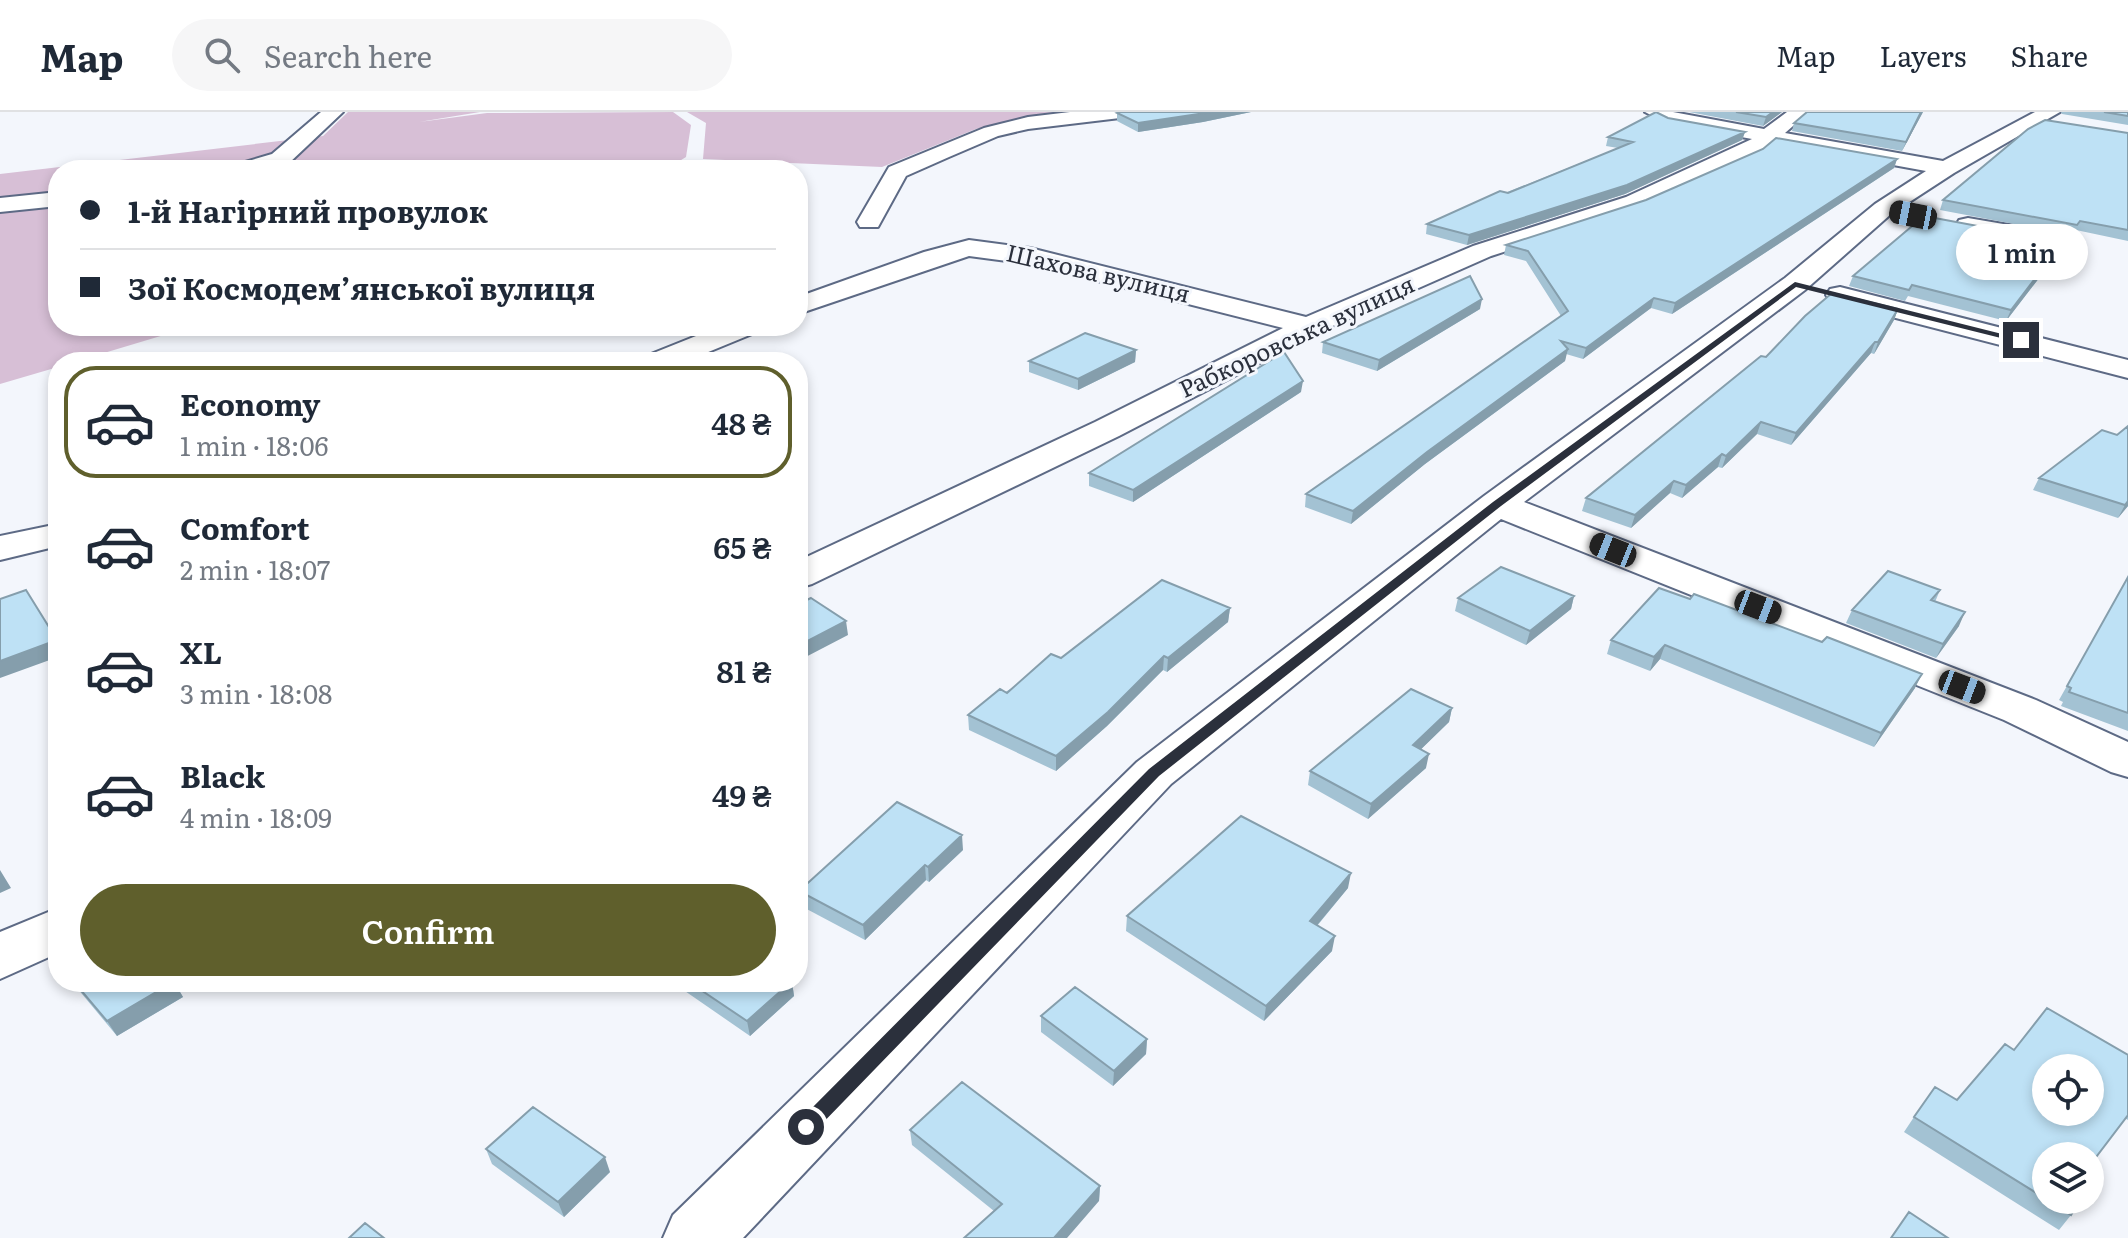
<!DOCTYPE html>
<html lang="en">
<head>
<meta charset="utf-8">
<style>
	:root { --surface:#fff; --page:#f6f6f7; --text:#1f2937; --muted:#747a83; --line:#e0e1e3; --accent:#5f5f2c }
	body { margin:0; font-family:Literata,serif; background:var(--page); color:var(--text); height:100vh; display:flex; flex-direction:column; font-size:30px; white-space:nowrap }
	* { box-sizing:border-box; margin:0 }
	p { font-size:26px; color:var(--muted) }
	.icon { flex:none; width:44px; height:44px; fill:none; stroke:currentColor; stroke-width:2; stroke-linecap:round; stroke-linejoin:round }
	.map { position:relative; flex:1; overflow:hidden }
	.drawer { position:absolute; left:48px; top:240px; width:760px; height:640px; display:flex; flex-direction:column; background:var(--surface); border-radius:32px; box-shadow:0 4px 12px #0003 }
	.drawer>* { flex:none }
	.top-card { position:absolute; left:48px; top:48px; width:760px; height:176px; border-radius:32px; box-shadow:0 4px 12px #0003; display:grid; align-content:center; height:176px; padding:0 32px; background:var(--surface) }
	.tools { position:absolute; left:2032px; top:942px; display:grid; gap:16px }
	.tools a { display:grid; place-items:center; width:72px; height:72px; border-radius:50%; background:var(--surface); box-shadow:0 4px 12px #0003; font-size:40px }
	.end { position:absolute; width:36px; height:36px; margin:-18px; border:10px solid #2b303c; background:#fff; box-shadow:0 0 0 4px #fff }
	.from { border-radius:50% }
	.bubble { position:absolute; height:56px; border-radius:28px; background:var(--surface); box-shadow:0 4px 12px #0003; font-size:26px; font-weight:600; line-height:56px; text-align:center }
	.car { position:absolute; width:24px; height:48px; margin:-24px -12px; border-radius:10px; box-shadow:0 0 6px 2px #0007; background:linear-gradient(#222 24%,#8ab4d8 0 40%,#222 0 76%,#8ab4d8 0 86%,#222 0) }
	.top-card b { display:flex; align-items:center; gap:28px; height:76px; font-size:30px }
	.top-card b+b { border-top:2px solid var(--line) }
	.top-card i { width:20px; height:20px; background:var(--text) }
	ul { padding:14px 0 0; list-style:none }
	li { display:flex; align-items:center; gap:24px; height:112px; margin:0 16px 12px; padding:0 16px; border:4px solid transparent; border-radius:32px }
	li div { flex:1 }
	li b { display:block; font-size:30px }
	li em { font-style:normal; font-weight:600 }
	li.current { border-color:var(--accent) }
	li>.icon { width:72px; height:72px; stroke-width:1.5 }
	.cta { display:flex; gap:16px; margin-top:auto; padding:16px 32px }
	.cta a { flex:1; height:92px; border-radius:48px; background:var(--accent); color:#fff; font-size:32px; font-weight:600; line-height:92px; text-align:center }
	header { display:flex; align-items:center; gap:48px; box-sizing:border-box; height:112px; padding:0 40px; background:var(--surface); border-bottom:2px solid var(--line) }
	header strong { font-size:38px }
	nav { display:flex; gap:44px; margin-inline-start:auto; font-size:28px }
	.search { width:560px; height:72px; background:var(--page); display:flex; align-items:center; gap:20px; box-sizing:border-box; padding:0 28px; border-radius:44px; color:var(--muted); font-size:30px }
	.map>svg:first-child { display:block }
	.green { fill:#d7bfd6 }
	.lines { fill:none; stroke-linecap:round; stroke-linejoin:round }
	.minor-casing { stroke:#5d6a85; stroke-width:4 }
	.minor { fill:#fff; fill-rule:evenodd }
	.wall { fill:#a3c2d3 }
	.shaded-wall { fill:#859eac }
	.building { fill:#bee1f5; stroke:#859eac; stroke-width:2; fill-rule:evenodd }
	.route { fill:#2b303c }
	.labels { text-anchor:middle; stroke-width:6; stroke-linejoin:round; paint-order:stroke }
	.far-street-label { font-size:24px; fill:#2b303c; stroke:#f3f6fc }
</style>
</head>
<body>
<header>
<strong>Map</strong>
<div class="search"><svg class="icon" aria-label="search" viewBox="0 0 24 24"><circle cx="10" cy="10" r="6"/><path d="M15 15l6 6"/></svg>Search here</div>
<nav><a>Map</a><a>Layers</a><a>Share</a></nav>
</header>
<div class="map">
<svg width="2128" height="1126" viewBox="0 0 2128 1126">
	<rect width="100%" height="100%" fill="#f3f6fc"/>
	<path class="green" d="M348 0H480L419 10 487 1 673 0 691 13 686 45 665 58H58V214H194L74 250H58V255L0 272V62L323 24Z
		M687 0H1060L1061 1 976 17 882 55 703 47 706 11Z"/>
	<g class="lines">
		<defs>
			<path id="minor" d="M321 0H343L288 52 266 58H232L235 53 272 42Z
				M1070 0H1130L1120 6 1028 17 998 24 949 45 906 64 878 115H860L857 110 889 55 984 16 1028 5Z
				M1645 0H1673L1764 17 1787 0H1809L1785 21 1943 49 2035 0H2060L1954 61 1891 102 1805 178 1524 390 2036 588 2128 630V665L2111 660 2004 608 1501 407 1171 672 743 1126H663L673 1103 1137 650 1484 384 1785 166 1875 92 1926 59 1773 31 1759 43 1642 95 1491 144 1319 220 1119 324 812 472 798 476V449L1095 310 1283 216 1030 152 969 144 798 202V185L924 140 969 128 1030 136 1306 205 1473 134 1626 85 1752 27 1666 11Z
				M58 80V94L0 100V86Z
				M1968 106 2062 122 2071 125 2075 130 2071 135 2062 138 1959 118 1956 113 1959 108Z
				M1840 175 2128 248V266L1830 189 1826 183 1830 177Z
				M721 214H761L757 220 684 250H642L646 244Z
				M58 412V434L0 448V424Z
				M58 796V841L0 867V820Z"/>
		</defs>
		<use href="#minor" class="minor-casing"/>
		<use href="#minor" class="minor"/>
	</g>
	<path class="wall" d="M1120 0H1251L1203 10 1138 20 1117 9V1Z
		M1689 0H1782L1763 14Z
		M1923 0 1902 39 1792 19 1794 11Z
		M2061 0H2128V13L2062 2Z
		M1668 6 1745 20 1742 28 1625 82 1467 133 1426 122 1427 112 1618 36 1606 34 1608 25Z
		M2128 21V129L2076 118 2073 123 1940 98 1943 88Z
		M1897 47 1894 56 1672 202 1651 196 1583 247 1566 242 1565 249 1425 352 1351 412 1305 395 1306 382 1561 204 1526 149 1504 143 1506 133Z
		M2063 130 2059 140 2006 209 1908 184 1905 189 1849 174 1853 164Z
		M1480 197 1377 259 1322 241 1323 230Z
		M1898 197 1894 208 1874 242 1871 241 1791 333 1757 322 1722 356 1718 355 1682 386 1670 381 1631 416 1582 399 1586 386 1766 245Z
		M1136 238 1135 250 1078 278 1029 260V249Z
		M1301 280 1133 390 1089 374V361Z
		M2117 323 2128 394 2118 406 2033 378 2039 366Z
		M2128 465V619L2061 594 2063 590 2059 588Z
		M1940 478 1935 490 1959 514 1936 546 1846 511 1852 498Z
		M1574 484 1571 497 1526 533 1455 499 1458 486Z
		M1690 487 1822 530 1915 576 1874 635 1660 547 1650 559 1607 542 1611 528Z
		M1230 496 1228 510 1167 560 1163 558 1107 614 1056 659 969 618 968 603 1061 546Z
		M1452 596 1449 610 1421 637 1426 656 1368 707 1308 673 1310 659Z
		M963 738 929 770 926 768 865 828 801 794 799 779Z
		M1348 776 1317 814 1332 839 1264 909 1126 819 1127 804Z
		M72 870H174L183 885 117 924Z
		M680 870H792L794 884 750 924 682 877Z
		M1041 904 1147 927 1146 942 1113 974 1041 920Z
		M2014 938 2128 943V1008L2125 1006 2046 1044V1088H2080L2071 1103 2059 1118 1904 1020 1914 1005 1957 988Z
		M910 1018 1100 1074 1099 1089 994 1099 912 1033Z
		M486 1037 610 1060 564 1105 492 1052Z"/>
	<path class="shaded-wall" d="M1212 0H1251L1203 10 1138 20V11Z
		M1773 0H1782L1763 14 1766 5Z
		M1921 0H1923L1902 39 1906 30Z
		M1745 20 1742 28 1625 82 1467 133 1469 123Z
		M1897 47 1894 56 1672 202 1675 191Z
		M2063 130 2059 140 2006 209 2011 198Z
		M1654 186 1651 196 1583 247 1586 236Z
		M1482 187 1480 197 1377 259 1379 248Z
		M1898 197 1894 208 1874 242 1878 230Z
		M1875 230 1871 241 1791 333 1796 321Z
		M1568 237 1565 249 1425 352 1351 412 1353 399 1427 340Z
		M1136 238 1135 250 1078 278V267Z
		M1303 269 1301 280 1133 390V378Z
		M1761 310 1757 322 1722 356 1726 344Z
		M1722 342 1718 355 1682 386 1686 373Z
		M1674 369 1670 381 1631 416 1635 403Z
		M2128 389V394L2118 406 2125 393Z
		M1574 484 1571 497 1526 533 1530 519Z
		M1230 496 1228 510 1167 560 1168 546Z
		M1965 500 1959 514 1936 546 1943 532Z
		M846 509 848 523 798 549V534Z
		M57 528 58 545 0 566V549Z
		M1665 533 1660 547 1650 559 1654 545Z
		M1164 544 1163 558 1107 614 1056 659V644Z
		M1922 562 1915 576 1874 635 1881 621Z
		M1452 596 1449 610 1410 648 1413 633Z
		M1429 642 1426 656 1368 707 1371 692Z
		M962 723 963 738 929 770 928 755Z
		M925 753 926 768 865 828 863 813Z
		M0 758 11 776 0 781Z
		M1351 761 1348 776 1308 824 1310 809Z
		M1335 824 1332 839 1264 909 1266 894Z
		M174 870 183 885 117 924 107 909Z
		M791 870H792L794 884 750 924 747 909Z
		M1147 927 1146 942 1113 974 1114 959Z
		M605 1045 610 1060 564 1105 558 1090Z
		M1100 1074 1099 1089 1067 1126H1054Z"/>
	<path class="building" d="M1120 0H1212L1138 11 1117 1Z
		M1656 0 1668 6 1745 20 1627 73 1469 123 1427 112 1500 79 1508 81 1633 30 1608 25Z
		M1736 0H1773L1766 5Z
		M1807 0H1921L1906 30 1794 11Z
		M2104 0H2128V4Z
		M2045 8 2128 21V118L2080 109 2077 113 1943 88 2028 17Z
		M1776 26 1897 47 1675 191 1654 186 1586 236 1561 229 1568 237 1427 340 1353 399 1306 382 1568 199 1528 139 1506 133 1646 88 1763 37Z
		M1924 104 2063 130 2011 198 1912 173 1909 178 1853 164Z
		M1470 164 1482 187 1379 248 1323 230Z
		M1832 181 1898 197 1878 230H1875L1796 321 1761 310 1726 344 1722 342 1686 373 1674 369 1635 403 1586 386 1761 244 1766 245 1805 204Z
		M1085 221 1136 238 1078 267 1029 249Z
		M1284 240 1303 269 1133 378 1089 361Z
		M2128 314V389L2125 393 2039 366 2102 318 2117 323Z
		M1501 455 1574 484 1530 519 1458 486Z
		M1888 459 1940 478 1931 488 1965 500 1943 532 1852 498Z
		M2128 465V601L2069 580 2071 576 2067 574Z
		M1162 468 1230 496 1168 546 1164 544 1108 600 1056 644 968 603 1000 577 1007 581 1051 542 1061 546Z
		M1659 476 1690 487 1694 482 1822 530 1827 525 1922 562 1881 621 1665 533 1654 545 1611 528Z
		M26 478 57 528 0 549V487Z
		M811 486 846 509 798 534V492Z
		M1411 577 1452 596 1413 633 1429 642 1371 692 1310 659Z
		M897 690 962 723 928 755 925 753 863 813 799 779Z
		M1241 704 1351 761 1310 809 1335 824 1266 894 1127 804Z
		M74 870H173L107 909Z
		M689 870H791L747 909Z
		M1075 875 1147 927 1114 959 1041 904Z
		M2047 896 2128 943V1003L2090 1053V1044H2046V1087L1914 1005 1935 975 1957 988 2005 932 2014 938ZM2046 956H2090V1000H2046Z
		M962 970 1100 1074 1054 1126H964L1002 1092 910 1018Z
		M533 995 605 1045 558 1090 486 1037Z
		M2047 1088H2080L2071 1103Z
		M1909 1100 1948 1126H1891Z
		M365 1111 384 1126H349Z"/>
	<path class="route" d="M1795 170 2026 228 2021 231 1796 175 1501 394 1159 664 813 1021H799L797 1015 799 1009 1149 657 1493 390Z"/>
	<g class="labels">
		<g class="far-street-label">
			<text transform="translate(1098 162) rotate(13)" y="8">Шахова вулиця</text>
			<text transform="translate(1297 225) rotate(-25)" y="8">Рабкоровська вулиця</text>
		</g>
	</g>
</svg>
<div class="tools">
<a><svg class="icon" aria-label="locate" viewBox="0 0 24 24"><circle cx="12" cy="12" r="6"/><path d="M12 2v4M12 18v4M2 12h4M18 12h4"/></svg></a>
<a><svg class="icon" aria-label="layers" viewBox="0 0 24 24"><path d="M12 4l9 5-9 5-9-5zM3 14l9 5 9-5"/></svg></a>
</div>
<i class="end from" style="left:806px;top:1015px"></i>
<i class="end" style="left:2021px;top:228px"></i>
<div class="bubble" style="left:1956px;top:112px;width:132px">1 min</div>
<i class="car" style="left:1913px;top:103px;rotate:281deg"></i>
<i class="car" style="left:1613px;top:438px;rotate:292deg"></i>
<i class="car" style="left:1758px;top:495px;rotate:111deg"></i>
<i class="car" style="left:1962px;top:575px;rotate:111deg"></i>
<div class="top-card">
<b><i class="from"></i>1-й Нагірний провулок</b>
<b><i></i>Зої Космодем’янської вулиця</b>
</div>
<section class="drawer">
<ul>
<li class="current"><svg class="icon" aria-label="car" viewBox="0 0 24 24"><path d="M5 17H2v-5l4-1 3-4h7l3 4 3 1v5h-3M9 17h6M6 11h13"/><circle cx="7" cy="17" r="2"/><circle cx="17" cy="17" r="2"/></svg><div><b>Economy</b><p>1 min · 18:06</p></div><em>48 ₴</em></li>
<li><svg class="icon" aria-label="car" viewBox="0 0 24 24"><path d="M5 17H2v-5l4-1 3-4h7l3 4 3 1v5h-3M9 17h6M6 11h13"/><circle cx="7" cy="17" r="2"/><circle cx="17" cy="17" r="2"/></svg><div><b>Comfort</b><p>2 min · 18:07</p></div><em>65 ₴</em></li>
<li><svg class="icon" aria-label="car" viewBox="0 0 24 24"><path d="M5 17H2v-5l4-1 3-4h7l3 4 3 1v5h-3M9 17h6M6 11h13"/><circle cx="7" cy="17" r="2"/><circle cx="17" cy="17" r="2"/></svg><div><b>XL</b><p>3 min · 18:08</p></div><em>81 ₴</em></li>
<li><svg class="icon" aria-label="car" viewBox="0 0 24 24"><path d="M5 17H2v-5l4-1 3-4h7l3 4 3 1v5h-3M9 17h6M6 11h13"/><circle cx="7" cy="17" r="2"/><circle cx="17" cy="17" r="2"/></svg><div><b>Black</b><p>4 min · 18:09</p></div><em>49 ₴</em></li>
</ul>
<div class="cta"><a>Confirm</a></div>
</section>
</div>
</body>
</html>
